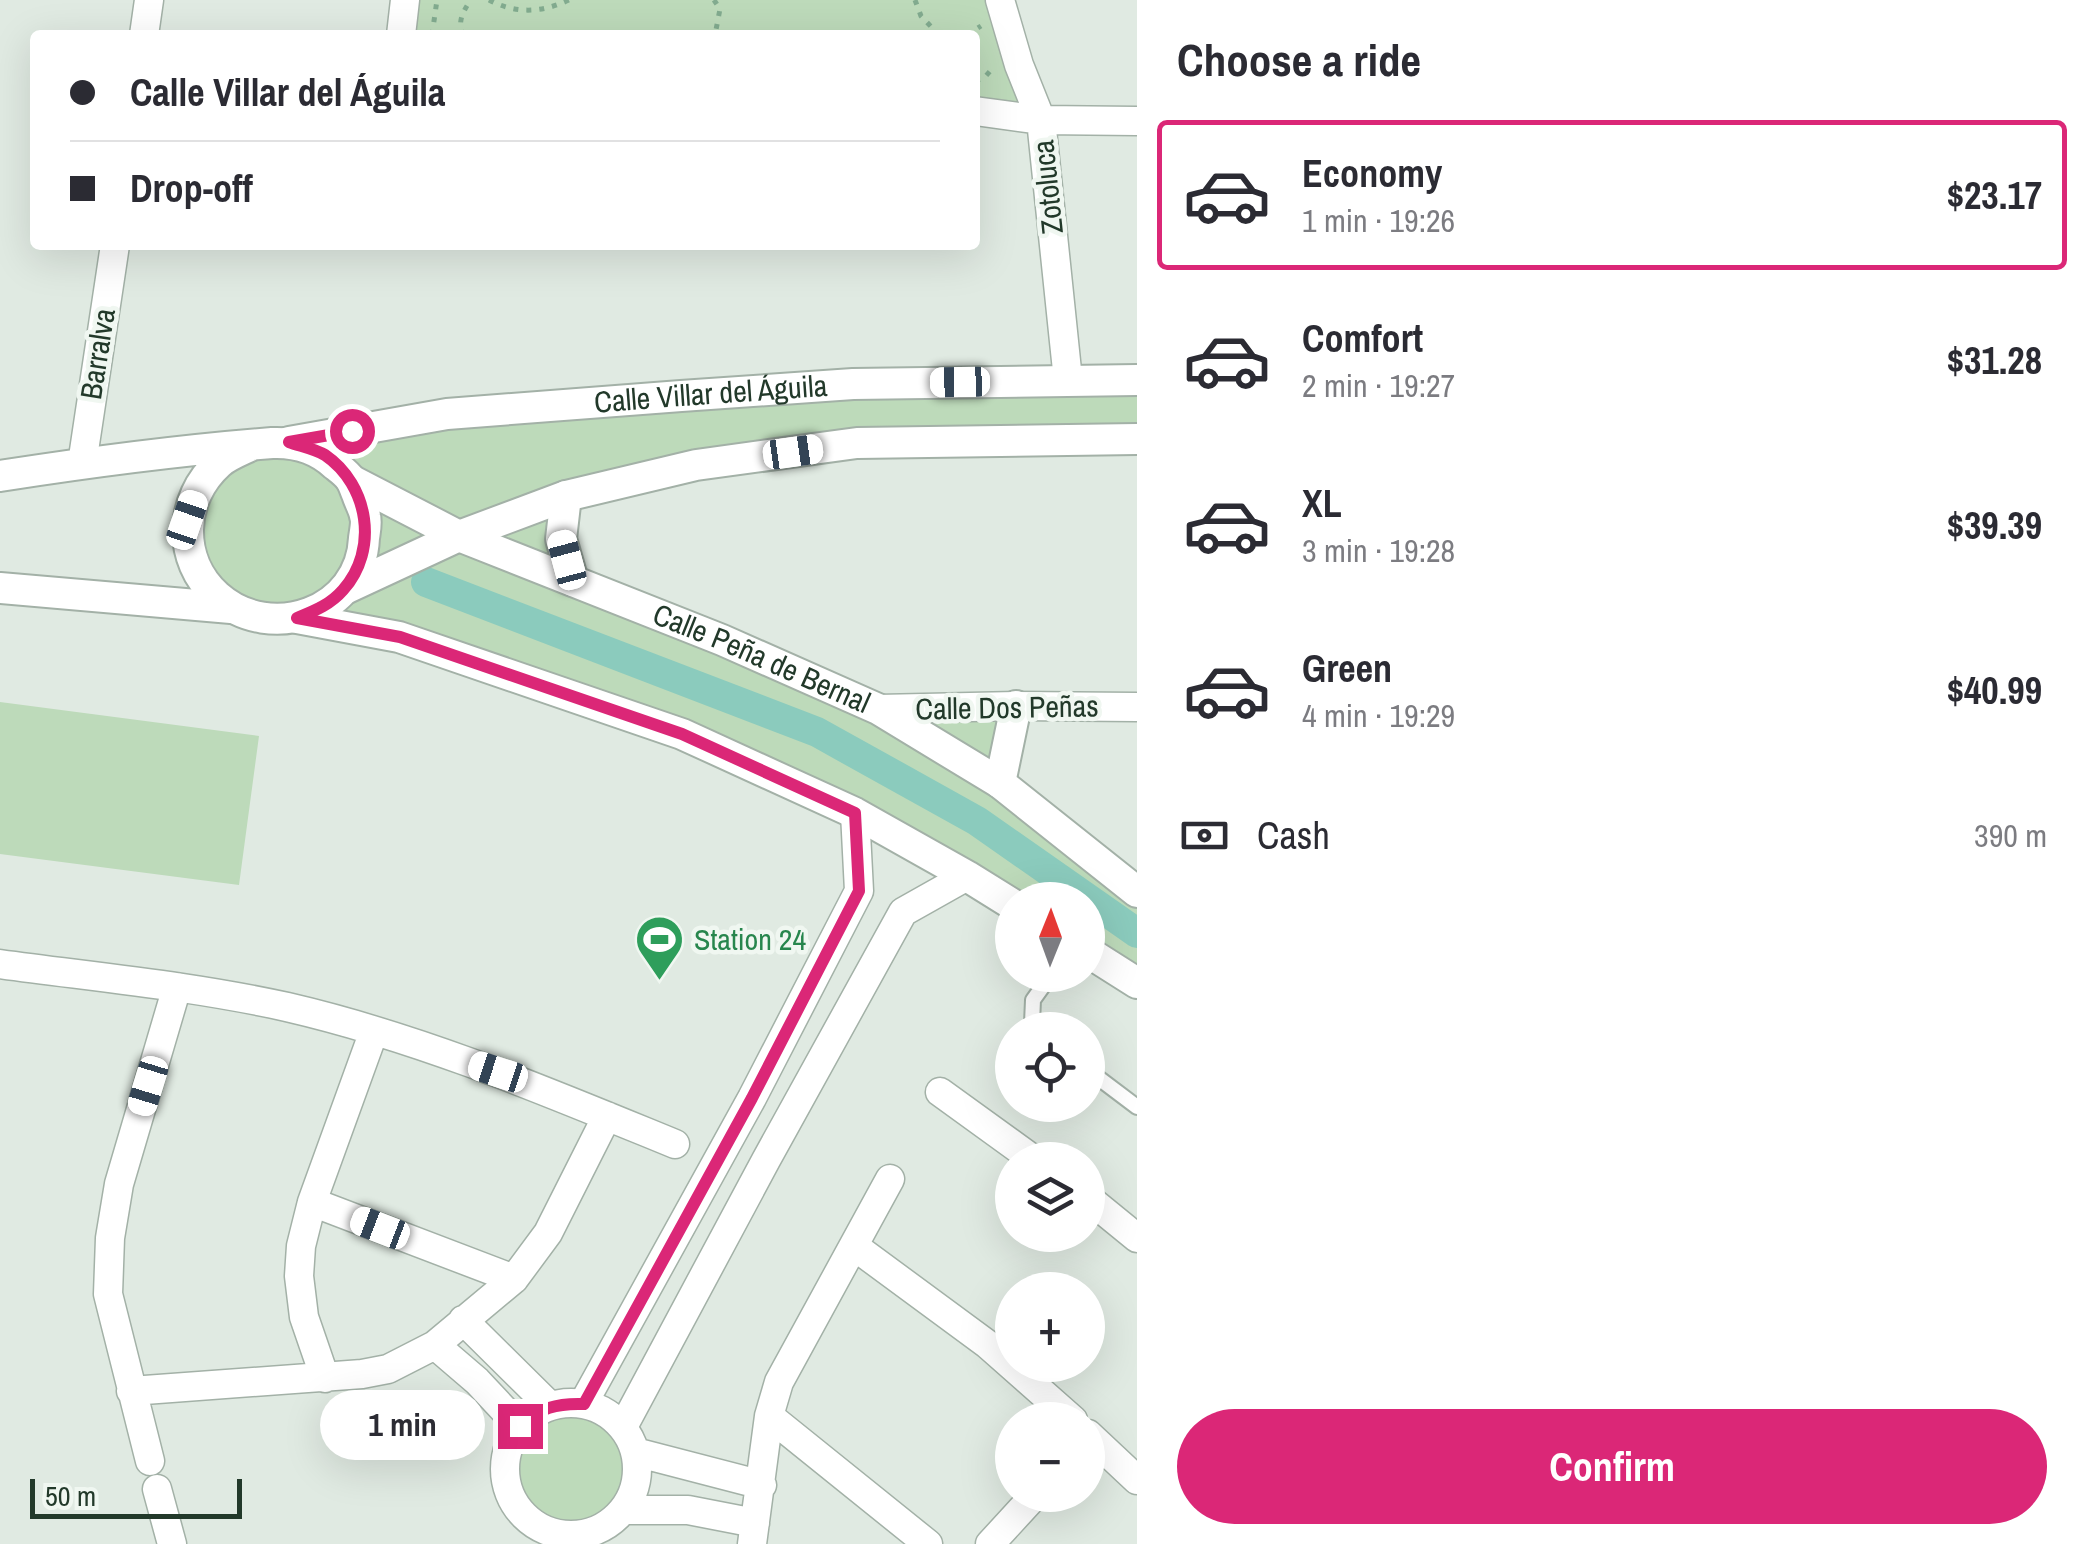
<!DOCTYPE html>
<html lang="en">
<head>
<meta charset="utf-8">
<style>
	:root { --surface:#fff; --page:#f2f2f3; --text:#2b2b33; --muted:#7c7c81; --line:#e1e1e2; --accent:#db2777 }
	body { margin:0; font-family:"Archivo Narrow",sans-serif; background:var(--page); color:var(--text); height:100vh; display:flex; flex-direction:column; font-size:38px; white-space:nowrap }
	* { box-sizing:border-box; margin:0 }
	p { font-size:32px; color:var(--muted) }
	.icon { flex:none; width:55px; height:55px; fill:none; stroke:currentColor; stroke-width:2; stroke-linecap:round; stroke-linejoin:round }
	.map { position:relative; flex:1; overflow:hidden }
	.panel { display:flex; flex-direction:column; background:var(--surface); width:950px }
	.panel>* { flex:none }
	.guide { position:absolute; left:30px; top:30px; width:950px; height:220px; border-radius:10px; box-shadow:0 10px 40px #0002; display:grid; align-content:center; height:220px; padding:0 40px; background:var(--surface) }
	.needle { width:65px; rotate:1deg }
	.controls { position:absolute; left:995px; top:882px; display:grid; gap:20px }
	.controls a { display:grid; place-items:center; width:110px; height:110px; border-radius:50%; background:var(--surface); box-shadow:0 10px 40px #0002; font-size:50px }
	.scale { position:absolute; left:30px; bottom:25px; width:212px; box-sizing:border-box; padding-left:10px; border:5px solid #22392a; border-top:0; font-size:28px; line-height:35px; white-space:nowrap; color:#22392a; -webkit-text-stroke:8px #f0f7f1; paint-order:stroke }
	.end { position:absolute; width:45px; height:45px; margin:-22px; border:12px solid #db2777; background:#fff; box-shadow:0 0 0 5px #fff }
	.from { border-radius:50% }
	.bubble { position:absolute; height:70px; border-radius:35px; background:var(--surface); box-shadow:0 10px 40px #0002; font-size:32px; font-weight:700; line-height:70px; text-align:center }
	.car { position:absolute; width:30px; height:60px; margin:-30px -15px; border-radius:12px; box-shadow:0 0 8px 2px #0007; background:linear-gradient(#fff 24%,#345 0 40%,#fff 0 76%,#345 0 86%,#fff 0) }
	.guide b { display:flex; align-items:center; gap:35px; height:95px; font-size:38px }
	.guide b+b { border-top:2px solid var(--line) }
	.guide i { width:25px; height:25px; background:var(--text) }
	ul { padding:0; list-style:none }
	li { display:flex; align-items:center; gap:30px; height:150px; margin:0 20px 15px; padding:0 20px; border:5px solid transparent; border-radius:10px }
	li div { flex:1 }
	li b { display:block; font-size:38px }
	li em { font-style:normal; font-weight:700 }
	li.active { border-color:var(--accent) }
	li>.icon { width:90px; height:90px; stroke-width:1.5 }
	h2 { padding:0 40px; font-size:45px; line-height:120px }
	.pay { display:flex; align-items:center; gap:25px; height:110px; padding:0 40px; font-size:38px }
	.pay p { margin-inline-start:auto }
	.action { display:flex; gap:20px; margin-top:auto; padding:20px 40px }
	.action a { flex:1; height:115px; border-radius:60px; background:var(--accent); color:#fff; font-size:40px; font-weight:700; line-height:115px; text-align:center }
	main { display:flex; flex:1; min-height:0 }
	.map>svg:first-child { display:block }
	.green { fill:#bddaba }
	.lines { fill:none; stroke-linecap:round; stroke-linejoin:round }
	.canal { stroke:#8bcbbd; stroke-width:30 }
	.service-casing { stroke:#a3b1a7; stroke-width:18 }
	.minor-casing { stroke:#a3b1a7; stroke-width:31 }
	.tertiary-casing { stroke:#a3b1a7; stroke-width:34 }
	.path { stroke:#82ab8f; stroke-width:5; stroke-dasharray:5 8; stroke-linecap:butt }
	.service { stroke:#fff; stroke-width:14 }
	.minor { stroke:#fff; stroke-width:28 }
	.tertiary { stroke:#fff; stroke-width:30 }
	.route { stroke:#db2777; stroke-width:12 }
	.labels { text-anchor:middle; stroke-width:9; stroke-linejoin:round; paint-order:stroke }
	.street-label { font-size:30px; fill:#22392a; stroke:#f0f7f1 }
	.leisure-label { font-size:30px; fill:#27864d; stroke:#f0f7f1; text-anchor:start }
</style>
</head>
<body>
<main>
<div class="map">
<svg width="1137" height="1544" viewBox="0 0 1137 1544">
	<rect width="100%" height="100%" fill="#e0eae2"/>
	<path class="green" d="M405 0H1000L1041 120 975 111V35H401Z
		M1137 380V439L857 443 567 496 573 581 878 709 1016 706 1000 783 1137 892V983L1088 952V900H1012L682 734 297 618 205 585 198 487 221 460 447 414Z
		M0 702 259 736 239 885 0 854Z
		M505 1469a66 66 0 1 1 132 0a66 66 0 1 1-132 0Z"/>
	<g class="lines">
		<path class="canal" d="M426 582 817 732 977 821 1137 933"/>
		<defs>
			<path id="service" d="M1037 1030 1032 1023 1033 1000 1051 975
				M1088 1070 1137 1107"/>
			<path id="minor" d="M1000 0 1019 65 1041 120 1068 380
				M144 35 149 0
				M401 35 405 0
				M975 111 1041 120 1137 121
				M82 464 115 245
				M878 709 1016 706 1137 707
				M0 964C95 977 193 986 287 1007 421 1038 548 1092 675 1144
				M940 1092 1034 1160
				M1088 1198 1137 1238
				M312 1202 514 1279
				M854 1246 987 1344 1073 1420
				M463 1320 550 1406
				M435 1345 477 1381 520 1427
				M325 1378 304 1317 299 1276 301 1246 312 1202 374 1031
				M131 1391 362 1374 388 1369 435 1345 514 1279 548 1233 607 1116
				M505 1469a66 66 0 1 1 132 0a66 66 0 1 1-132 0Z
				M583 1404 752 1098 859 891 855 813
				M769 1416 928 1544
				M623 1427 766 1160 903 912 967 876
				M1088 1434 1137 1480
				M635 1452 762 1485
				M150 1461 108 1294 110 1238 119 1184 177 987
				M157 1489 172 1544
				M623 1510H688L755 1523
				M752 1544 769 1416 779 1382 890 1179
				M990 1544 1035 1495"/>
			<g id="tertiary">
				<path id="s1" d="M289 442 447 414 681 396 853 384 1137 380"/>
				<path d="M0 476C90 462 181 450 272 443 295 442 318 449 335 465 340 469 347 474 351 480 354 485 355 490 357 494 359 501 364 509 365 516 367 522 365 531 364 538 361 612 271 644 217 596 177 560 179 499 219 463 228 455 242 450 252 445"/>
				<path id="s2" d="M351 480 459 536 722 640 878 709 1000 783 1137 892"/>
				<path d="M566 496 561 539 573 581"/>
				<path d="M0 588 231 608"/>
				<path d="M345 589 459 536 566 496 696 465 857 443 1137 439"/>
				<path d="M297 618 399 637 682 734 855 813 967 876 1012 904"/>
				<path d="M1000 783 1016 706"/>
				<path d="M1088 952 1137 983"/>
			</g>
		</defs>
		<use href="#service" class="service-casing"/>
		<use href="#minor" class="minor-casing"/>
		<use href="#tertiary" class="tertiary-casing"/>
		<path class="path" d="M489 0C516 14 541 13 569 0
			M714 0 720 9 715 35
			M915 0 921 16 939 35
			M432 35 437 0
			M463 35C457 22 463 11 471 0
			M967 35 981 26
			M975 81 984 78 992 69"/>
		<use href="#service" class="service"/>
		<use href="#minor" class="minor"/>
		<use href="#tertiary" class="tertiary"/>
	</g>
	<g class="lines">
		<path class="route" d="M352 431 289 442C300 446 315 449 325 455 369 485 379 550 343 590 330 605 314 611 297 618L400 637 682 734 855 813 859 891 752 1098 584 1404C557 1403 539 1408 520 1426"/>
	</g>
	<defs>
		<symbol id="stadium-pin" viewBox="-11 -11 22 30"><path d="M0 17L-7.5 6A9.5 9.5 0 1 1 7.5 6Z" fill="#2e9e5b" stroke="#f0f7f1"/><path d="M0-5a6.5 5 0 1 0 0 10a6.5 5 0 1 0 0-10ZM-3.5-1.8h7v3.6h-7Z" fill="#fff"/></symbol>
	</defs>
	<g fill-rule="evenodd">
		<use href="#stadium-pin" x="632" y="912" width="55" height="75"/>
	</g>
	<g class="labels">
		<g class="street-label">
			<text transform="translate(1048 187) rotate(-96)" y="10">Zotoluca</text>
			<text transform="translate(98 354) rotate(-81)" y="10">Barralva</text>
			<text dy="10" stroke="none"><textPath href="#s1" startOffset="425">Calle Villar del Águila</textPath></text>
			<text dy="10" stroke="none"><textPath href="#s2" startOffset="448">Calle Peña de Bernal</textPath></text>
			<text transform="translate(1007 708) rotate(-1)" y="10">Calle Dos Peñas</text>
		</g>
		<g class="leisure-label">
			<text x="694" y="950">Station 24</text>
		</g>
	</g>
</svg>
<div class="controls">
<a><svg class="needle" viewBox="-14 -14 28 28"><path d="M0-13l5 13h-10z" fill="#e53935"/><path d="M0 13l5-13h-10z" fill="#7c7c81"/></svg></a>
<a><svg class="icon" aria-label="locate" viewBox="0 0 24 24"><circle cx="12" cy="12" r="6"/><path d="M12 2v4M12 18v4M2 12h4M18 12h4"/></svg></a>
<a><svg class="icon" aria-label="layers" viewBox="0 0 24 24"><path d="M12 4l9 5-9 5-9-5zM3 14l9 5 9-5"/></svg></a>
<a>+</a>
<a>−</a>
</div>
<div class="scale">50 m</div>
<i class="end from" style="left:352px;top:431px"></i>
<i class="end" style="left:520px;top:1426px"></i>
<div class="bubble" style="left:320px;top:1390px;width:165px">1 min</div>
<i class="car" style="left:960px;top:382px;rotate:269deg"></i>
<i class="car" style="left:793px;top:452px;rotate:82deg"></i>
<i class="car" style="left:187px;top:520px;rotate:19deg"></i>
<i class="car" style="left:567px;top:560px;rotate:345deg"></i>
<i class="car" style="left:498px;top:1072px;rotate:288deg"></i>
<i class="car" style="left:148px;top:1086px;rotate:197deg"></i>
<i class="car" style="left:380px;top:1228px;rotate:291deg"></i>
<div class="guide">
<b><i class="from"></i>Calle Villar del Águila</b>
<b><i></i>Drop-off</b>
</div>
</div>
<section class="panel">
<h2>Choose a ride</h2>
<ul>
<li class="active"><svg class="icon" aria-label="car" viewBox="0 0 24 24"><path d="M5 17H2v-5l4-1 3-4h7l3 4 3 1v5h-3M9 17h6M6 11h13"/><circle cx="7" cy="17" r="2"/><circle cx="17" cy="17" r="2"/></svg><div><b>Economy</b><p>1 min · 19:26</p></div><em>$23.17</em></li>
<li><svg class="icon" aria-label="car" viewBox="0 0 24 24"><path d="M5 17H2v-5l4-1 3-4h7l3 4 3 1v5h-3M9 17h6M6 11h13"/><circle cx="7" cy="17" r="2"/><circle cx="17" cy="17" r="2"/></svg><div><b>Comfort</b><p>2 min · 19:27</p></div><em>$31.28</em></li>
<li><svg class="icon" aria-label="car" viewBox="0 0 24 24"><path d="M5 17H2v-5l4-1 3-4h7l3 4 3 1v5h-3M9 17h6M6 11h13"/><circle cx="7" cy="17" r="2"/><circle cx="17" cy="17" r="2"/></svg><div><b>XL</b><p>3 min · 19:28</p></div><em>$39.39</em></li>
<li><svg class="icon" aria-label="car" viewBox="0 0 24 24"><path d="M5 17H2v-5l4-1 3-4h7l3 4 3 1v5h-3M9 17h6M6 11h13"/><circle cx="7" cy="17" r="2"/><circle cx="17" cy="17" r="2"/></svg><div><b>Green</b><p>4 min · 19:29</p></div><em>$40.99</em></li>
</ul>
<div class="pay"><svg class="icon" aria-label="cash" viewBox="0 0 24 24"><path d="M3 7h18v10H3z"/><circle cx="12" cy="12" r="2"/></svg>Cash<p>390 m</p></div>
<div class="action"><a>Confirm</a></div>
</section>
</main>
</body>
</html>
